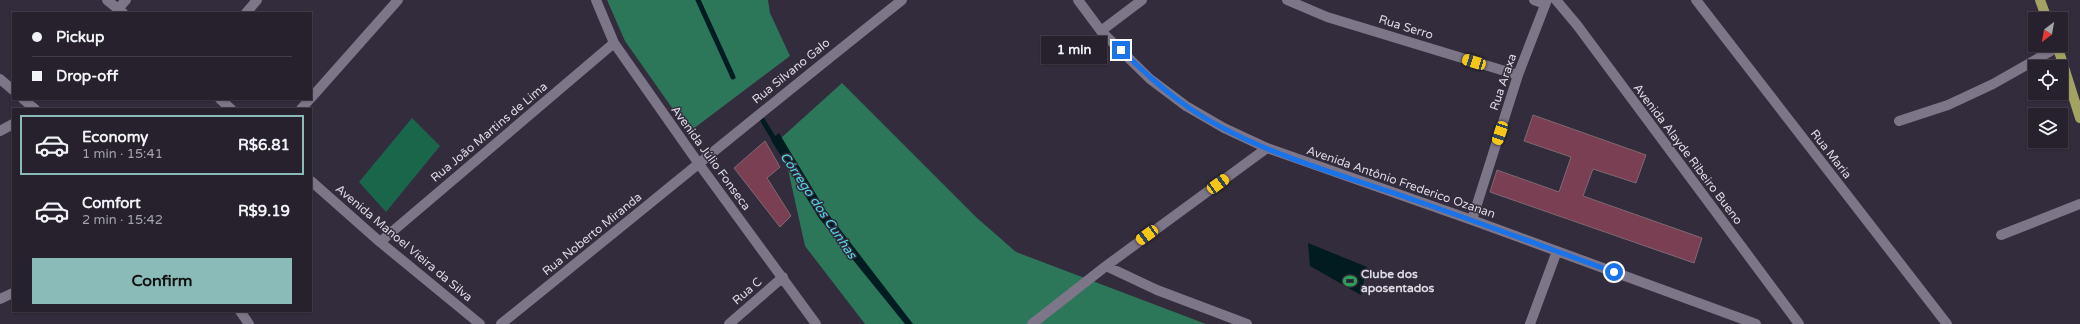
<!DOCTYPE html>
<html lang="en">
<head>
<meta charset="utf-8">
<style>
	:root { --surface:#26212d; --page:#2e2935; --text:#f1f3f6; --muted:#a4a3aa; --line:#423e49; --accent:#8bbbb9 }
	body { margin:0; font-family:"Varela Round",sans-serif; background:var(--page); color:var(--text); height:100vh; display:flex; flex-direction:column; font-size:15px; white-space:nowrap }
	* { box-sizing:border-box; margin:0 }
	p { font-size:13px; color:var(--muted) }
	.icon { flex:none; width:22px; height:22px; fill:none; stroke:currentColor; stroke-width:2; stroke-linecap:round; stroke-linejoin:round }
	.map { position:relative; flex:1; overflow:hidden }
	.side { position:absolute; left:12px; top:108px; width:300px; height:204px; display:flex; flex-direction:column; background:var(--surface); border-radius:0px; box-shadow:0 1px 3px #0004,0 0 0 1px var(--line) }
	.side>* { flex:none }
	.banner { position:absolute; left:12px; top:12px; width:300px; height:88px; border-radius:0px; box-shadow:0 1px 3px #0004,0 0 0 1px var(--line); display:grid; align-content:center; height:88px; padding:0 20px; background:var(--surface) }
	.needle { width:26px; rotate:211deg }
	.fabs { position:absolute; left:2028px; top:12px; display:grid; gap:8px }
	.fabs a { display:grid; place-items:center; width:40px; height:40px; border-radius:0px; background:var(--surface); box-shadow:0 1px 3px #0004,0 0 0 1px var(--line); font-size:20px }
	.end { position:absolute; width:18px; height:18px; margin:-9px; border:5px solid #1a73e8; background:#fff; box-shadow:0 0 0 2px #fff }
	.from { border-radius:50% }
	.bubble { position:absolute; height:28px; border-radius:0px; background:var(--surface); box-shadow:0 1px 3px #0004,0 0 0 1px var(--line); font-size:13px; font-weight:700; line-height:28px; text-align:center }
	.car { position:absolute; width:12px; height:24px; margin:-12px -6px; border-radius:5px; box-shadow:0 0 3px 1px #0007; background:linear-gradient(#f5c518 24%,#345 0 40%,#f5c518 0 76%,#345 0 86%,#f5c518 0) }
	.banner b { display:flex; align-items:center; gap:14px; height:38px; font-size:15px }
	.banner b+b { border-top:1px solid var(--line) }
	.banner i { width:10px; height:10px; background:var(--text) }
	ul { padding:7px 0 0; list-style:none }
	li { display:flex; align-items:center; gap:12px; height:60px; margin:0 8px 6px; padding:0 12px; border:2px solid transparent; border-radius:0px }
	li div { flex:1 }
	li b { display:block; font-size:15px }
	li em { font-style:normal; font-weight:700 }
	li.on { border-color:var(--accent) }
	li>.icon { width:36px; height:36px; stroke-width:1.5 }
	.action { display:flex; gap:8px; margin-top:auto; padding:8px 20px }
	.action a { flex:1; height:46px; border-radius:0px; background:var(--accent); color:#111; font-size:16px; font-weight:700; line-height:46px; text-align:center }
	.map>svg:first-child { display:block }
	.green { fill:#1a664b }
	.forest { fill:#2c7659 }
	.water { fill:#011c20 }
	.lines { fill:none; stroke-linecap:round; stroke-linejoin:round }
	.stream { stroke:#011c20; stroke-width:5 }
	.building { fill:#7b3f54; stroke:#7f696f }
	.minor { stroke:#7d7588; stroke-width:10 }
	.major { stroke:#a2a363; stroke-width:10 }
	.route { stroke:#1a73e8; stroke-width:5 }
	.labels { text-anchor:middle; stroke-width:3; stroke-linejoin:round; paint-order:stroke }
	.street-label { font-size:12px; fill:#ddd9e3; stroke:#322c3c }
	.poi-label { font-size:12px; font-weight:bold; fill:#ddd9e3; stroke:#322c3c; text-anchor:start }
	.water-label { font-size:13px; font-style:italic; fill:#51d8e7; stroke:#322c3c }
</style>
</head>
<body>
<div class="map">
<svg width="2080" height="324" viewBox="0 0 2080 324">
	<rect width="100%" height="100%" fill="#322c3c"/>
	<path class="green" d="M412 118 440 146 386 212 359 182Z"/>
	<path class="forest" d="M607 0H768L770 13 790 56 689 132 625 41Z
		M842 83 976 217 1016 252 1206 324H865L805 246 781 138Z"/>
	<path class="water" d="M779 133 826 211 913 324H905L819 218 771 140Z
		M1308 243 1367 267 1361 295 1310 266Z"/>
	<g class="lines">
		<path class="stream" d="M698 0 733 77
			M763 121 776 142"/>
	</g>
	<path class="building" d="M1533 115 1646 155 1636 183 1593 169 1583 196 1702 238 1694 263 1490 192 1497 170 1559 192 1571 157 1524 141Z
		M765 141 780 167 767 178 791 216 780 227 734 168Z"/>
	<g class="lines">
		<path class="minor" d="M107 0 123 13
			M596 0 614 43 699 164 816 324
			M1078 0 1101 31 1150 79 1186 106 1224 128 1267 148 1472 220 1756 324
			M1287 0 1327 17 1518 75
			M1534 0 1545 4
			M1556 0 1577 25 1799 324
			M1696 0 1947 324
			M118 9 126 0
			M246 13 257 0
			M1101 31 1142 0
			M0 79 13 90
			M311 98 398 0
			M23 99 35 109
			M220 99 231 109
			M301 109 310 99
			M1899 121 1948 105 1993 84 2058 47
			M0 131 13 124
			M311 181 380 242 480 324
			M1472 220 1518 75 1547 0
			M2001 235 2080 204
			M380 242 614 43
			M0 299 13 293
			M240 311 249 324
			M501 324C635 216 767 107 902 0
			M729 324 783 277
			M1032 324 1106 266
			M1247 324 1157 290 1106 266 1267 148
			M1530 324 1557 251"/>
		<path class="major" d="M2040 0 2047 19
			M2057 45 2080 118"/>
	</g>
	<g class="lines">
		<path class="route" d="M1121 50C1142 70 1162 89 1185 105 1250 151 1340 174 1414 200 1481 223 1547 248 1614 272"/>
	</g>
	<defs>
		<symbol id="stadium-bare" viewBox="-9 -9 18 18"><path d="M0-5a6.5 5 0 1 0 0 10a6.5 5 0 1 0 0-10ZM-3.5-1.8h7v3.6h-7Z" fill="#2e9e5b" stroke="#322c3c" stroke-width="2.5" paint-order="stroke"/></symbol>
	</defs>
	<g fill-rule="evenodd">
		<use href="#stadium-bare" x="1340" y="271" width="20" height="20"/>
	</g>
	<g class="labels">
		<g class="street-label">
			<text transform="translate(1406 27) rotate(17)" y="4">Rua Serro</text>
			<text transform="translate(791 71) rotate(-39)" y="4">Rua Silvano Galo</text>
			<text transform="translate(1503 82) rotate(-71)" y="4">Rua Araxa</text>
			<text transform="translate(489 132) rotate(-40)" y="4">Rua João Martins de Lima</text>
			<text transform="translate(1688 154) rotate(53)" y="4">Avenida Alayde Ribeiro Bueno</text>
			<text transform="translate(1831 154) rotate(52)" y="4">Rua Maria</text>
			<text transform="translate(711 158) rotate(54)" y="4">Avenida Júlio Fonseca</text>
			<text transform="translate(1401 182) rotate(19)" y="4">Avenida Antônio Frederico Ozanan</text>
			<text transform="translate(592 234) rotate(-39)" y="4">Rua Noberto Miranda</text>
			<text transform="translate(404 243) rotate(40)" y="4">Avenida Manoel Vieira da Silva</text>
			<text transform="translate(747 291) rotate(-41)" y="4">Rua C</text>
		</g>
		<g class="poi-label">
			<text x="1361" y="278">Clube dos<tspan x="1361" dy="14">aposentados</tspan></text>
		</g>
		<g class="water-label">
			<text transform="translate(819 205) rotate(56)" y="5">Córrego dos Cunhas</text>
		</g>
	</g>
</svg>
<div class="fabs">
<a><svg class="needle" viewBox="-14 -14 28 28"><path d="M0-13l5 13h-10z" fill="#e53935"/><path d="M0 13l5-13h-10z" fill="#a4a3aa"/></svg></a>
<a><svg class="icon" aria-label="locate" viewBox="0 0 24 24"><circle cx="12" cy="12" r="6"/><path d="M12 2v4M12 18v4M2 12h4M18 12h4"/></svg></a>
<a><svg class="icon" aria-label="layers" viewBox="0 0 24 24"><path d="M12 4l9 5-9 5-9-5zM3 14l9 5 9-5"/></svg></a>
</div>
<i class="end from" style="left:1614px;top:272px"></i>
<i class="end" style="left:1121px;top:50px"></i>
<div class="bubble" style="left:1041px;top:36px;width:66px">1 min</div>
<i class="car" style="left:1474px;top:62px;rotate:287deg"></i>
<i class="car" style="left:1500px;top:133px;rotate:198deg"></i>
<i class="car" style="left:1218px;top:184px;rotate:54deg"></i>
<i class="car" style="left:1147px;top:235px;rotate:234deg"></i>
<div class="banner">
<b><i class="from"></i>Pickup</b>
<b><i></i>Drop-off</b>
</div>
<section class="side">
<ul>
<li class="on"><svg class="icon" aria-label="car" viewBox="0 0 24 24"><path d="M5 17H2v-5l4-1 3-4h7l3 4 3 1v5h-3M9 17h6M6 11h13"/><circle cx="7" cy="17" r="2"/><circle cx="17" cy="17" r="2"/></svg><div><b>Economy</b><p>1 min · 15:41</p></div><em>R$6.81</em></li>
<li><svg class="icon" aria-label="car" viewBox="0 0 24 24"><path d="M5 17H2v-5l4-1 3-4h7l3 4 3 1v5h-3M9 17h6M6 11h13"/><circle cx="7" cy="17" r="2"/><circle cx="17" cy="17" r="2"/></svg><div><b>Comfort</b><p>2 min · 15:42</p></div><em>R$9.19</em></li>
</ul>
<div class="action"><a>Confirm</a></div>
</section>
</div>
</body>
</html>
